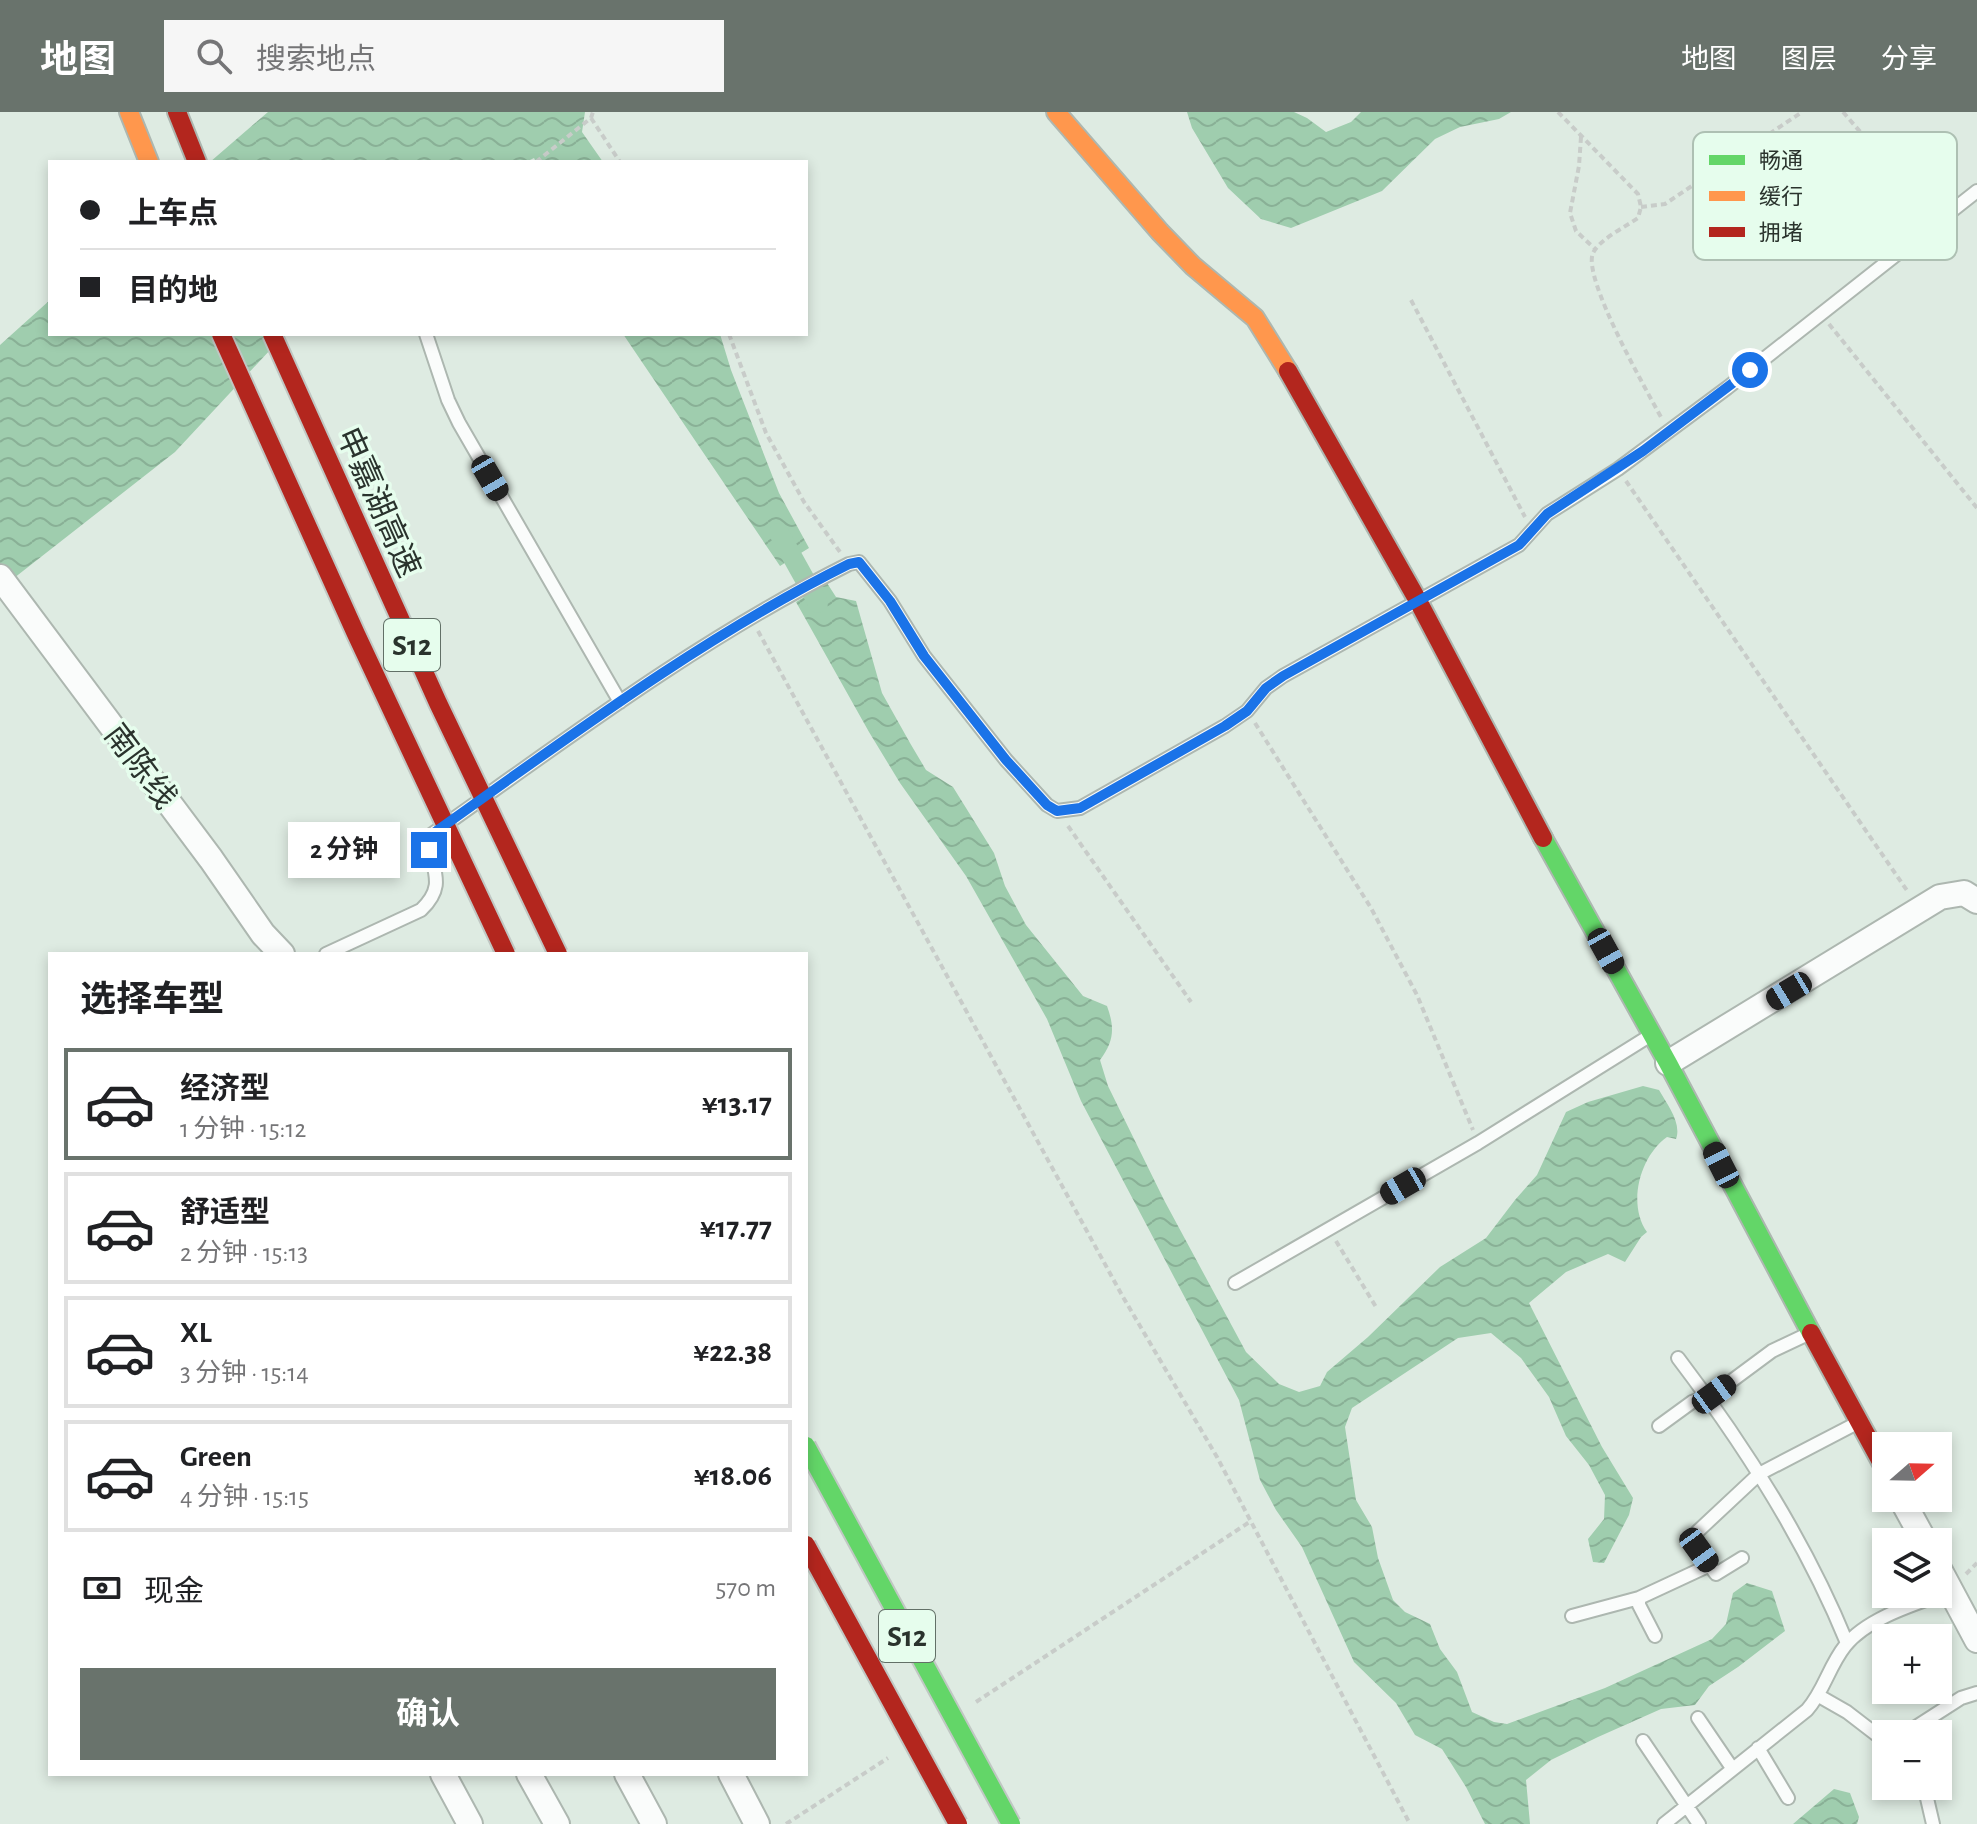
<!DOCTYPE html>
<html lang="zh">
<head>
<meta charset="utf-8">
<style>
	:root { --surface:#fff; --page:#f6f6f6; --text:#202124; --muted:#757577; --line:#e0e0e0; --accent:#69736c }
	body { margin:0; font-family:"Alegreya Sans","Noto Sans SC",sans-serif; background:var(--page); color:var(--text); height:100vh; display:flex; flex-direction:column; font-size:30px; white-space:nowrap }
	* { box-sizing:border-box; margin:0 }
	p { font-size:26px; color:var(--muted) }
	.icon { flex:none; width:44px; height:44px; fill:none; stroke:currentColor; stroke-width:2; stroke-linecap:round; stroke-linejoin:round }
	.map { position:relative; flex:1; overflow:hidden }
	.drawer { position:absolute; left:48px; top:840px; width:760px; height:824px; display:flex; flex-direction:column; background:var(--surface); border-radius:0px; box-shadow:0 4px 12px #0003 }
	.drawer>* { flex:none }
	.hud { position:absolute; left:48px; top:48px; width:760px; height:176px; border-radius:0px; box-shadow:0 4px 12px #0003; display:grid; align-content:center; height:176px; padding:0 32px; background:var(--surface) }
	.needle { width:52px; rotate:70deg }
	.controls { position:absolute; left:1872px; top:1320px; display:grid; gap:16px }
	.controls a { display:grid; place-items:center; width:80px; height:80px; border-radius:0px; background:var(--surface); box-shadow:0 4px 12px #0003; font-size:40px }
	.end { position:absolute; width:36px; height:36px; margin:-18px; border:10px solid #1a73e8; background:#fff; box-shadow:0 0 0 4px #fff }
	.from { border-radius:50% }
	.bubble { position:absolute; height:56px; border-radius:0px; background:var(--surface); box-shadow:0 4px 12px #0003; font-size:26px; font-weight:700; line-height:56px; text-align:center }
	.car { position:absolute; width:24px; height:48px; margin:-24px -12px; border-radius:10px; box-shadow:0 0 6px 2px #0007; background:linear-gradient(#222 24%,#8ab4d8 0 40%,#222 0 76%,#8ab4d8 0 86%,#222 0) }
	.hud b { display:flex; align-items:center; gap:28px; height:76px; font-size:30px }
	.hud b+b { border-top:2px solid var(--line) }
	.hud i { width:20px; height:20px; background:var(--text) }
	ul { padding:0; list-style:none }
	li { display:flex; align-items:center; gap:24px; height:112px; margin:0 16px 12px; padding:0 16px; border:4px solid var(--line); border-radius:0px }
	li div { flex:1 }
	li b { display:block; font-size:30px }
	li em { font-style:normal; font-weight:700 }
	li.selected { border-color:var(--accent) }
	li>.icon { width:72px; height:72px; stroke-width:1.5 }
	h2 { padding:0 32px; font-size:36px; line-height:96px }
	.pay { display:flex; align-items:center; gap:20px; height:88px; padding:0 32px; font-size:30px }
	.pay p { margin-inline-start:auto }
	.action { display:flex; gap:16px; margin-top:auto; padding:16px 32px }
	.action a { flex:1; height:92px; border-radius:0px; background:var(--accent); color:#fff; font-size:32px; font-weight:700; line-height:92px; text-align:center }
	header { display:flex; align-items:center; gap:48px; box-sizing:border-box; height:112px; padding:0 40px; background:var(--accent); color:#fff }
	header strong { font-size:38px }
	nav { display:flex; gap:44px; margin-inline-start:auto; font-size:28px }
	.search { width:560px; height:72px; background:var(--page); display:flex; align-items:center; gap:20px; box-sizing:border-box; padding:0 28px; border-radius:0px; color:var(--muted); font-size:30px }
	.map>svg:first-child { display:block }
	.water { fill:url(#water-waves) }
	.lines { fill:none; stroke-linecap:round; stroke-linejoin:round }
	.canal { stroke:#9fcdae; stroke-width:20 }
	.lane-casing { stroke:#adb7b0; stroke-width:16 }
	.street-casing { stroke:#adb7b0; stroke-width:28 }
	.fast-casing { stroke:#adb7b0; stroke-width:22 }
	.slow-casing { stroke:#adb7b0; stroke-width:22 }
	.jam-casing { stroke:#adb7b0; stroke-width:22 }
	.path { stroke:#c8ccc9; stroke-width:4; stroke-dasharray:6 4; stroke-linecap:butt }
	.lane { stroke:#fafcfb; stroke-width:12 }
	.street { stroke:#fafcfb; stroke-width:24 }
	.fast { stroke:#63d668; stroke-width:18 }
	.slow { stroke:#ff974d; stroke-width:18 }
	.jam { stroke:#b3261e; stroke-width:18 }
	.fast-bridge-casing { stroke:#c0c7c3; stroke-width:22; stroke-linecap:butt }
	.jam-bridge-casing { stroke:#c0c7c3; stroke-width:22; stroke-linecap:butt }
	.fast-bridge { stroke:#63d668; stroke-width:18 }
	.jam-bridge { stroke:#b3261e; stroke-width:18 }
	.route { stroke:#1a73e8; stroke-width:10 }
	.labels { text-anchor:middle; stroke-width:7; stroke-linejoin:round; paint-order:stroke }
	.shield { fill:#e6fded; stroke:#627067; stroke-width:2 }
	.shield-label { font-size:30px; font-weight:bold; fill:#2a332d }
	.street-label { font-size:32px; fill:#2a332d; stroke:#e6fded }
	.key { fill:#e6fded; stroke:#aec0b3; stroke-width:2 }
	.key-label { font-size:22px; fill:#2a332d }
</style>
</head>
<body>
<header>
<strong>地图</strong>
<div class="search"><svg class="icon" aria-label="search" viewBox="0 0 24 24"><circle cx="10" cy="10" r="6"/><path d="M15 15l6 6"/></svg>搜索地点</div>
<nav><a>地图</a><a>图层</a><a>分享</a></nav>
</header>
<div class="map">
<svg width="1977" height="1712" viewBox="0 0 1977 1712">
	<defs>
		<pattern id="water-waves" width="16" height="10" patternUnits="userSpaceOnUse" patternTransform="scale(2)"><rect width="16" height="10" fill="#9fcdae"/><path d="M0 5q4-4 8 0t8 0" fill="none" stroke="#89b096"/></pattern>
	</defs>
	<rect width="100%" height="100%" fill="#deebe2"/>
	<path class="water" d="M268 0H585L582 20 603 50H536L534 46 526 50H210Z
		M1187 0H1294L1307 6 1326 20 1351 10 1361 0H1511L1499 7 1460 15 1435 27 1382 79 1291 116 1261 107 1228 76 1192 16Z
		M50 188V222H285L175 340 0 477V233Z
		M623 222H720L731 258 779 381 809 436 780 454Z
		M827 471 836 485 856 489 882 581 910 631 926 658 953 675 994 741 1005 774 1026 813 1083 884 1107 894C1115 916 1114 929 1100 948L1108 974 1164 1088 1246 1240 1279 1272 1299 1280 1320 1274 1327 1260 1368 1225 1440 1155 1486 1126 1515 1088 1537 1063 1566 1000 1588 990 1643 974 1659 978C1667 992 1682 1011 1676 1027L1667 1025C1640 1044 1627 1092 1647 1120L1641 1125 1625 1150 1608 1142 1566 1160 1529 1191 1602 1335 1633 1386 1629 1403 1604 1451 1593 1450 1588 1427 1604 1407 1605 1383 1589 1353 1566 1324 1549 1285 1521 1246 1491 1221 1458 1226 1352 1296 1345 1315 1356 1388 1372 1415 1378 1446 1393 1488 1405 1500 1430 1512 1440 1537 1457 1560 1472 1600 1494 1610 1507 1612 1605 1576 1712 1527 1726 1512 1733 1481 1747 1471 1772 1479 1785 1519 1738 1555 1709 1574 1695 1593 1661 1597 1598 1625 1551 1648 1526 1668 1530 1712H1485L1466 1675 1442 1637 1415 1623 1396 1591 1354 1550 1302 1435 1276 1398 1260 1368 1239 1288 1081 989 1047 907 966 764 900 671 869 620 796 490Z
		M1834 1677 1850 1681 1859 1705 1857 1712H1793Z"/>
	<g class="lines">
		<path class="canal" d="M779 421 818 491"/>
		<defs>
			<path id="lane" d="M426 222 448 288 459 311 620 590
				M326 842 421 798C448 772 431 758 428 725 564 629 699 527 849 452L859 450 890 489 924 544 1006 648 1047 693 1057 699 1080 696 1225 614 1247 599 1266 576 1283 564 1519 433 1547 402 1618 357 1727 276 1977 79
				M1235 1171 1478 1031 1651 923
				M1678 1246C1745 1334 1805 1428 1847 1531
				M1659 1314 1692 1290 1714 1282 1772 1239 1810 1221
				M1742 1446 1716 1462C1707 1449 1693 1436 1697 1420L1759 1362 1859 1310
				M1572 1504 1639 1486
				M1655 1524 1639 1493V1486L1710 1453
				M1819 1584 1847 1600 1886 1630
				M1698 1606 1732 1656
				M1905 1622 1961 1586 1977 1581
				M1643 1629 1699 1712
				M1758 1636 1788 1686
				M1920 1674 1926 1682 1933 1712
				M1664 1712 1807 1598C1824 1579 1829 1554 1845 1534 1868 1505 1918 1491 1951 1479"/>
			<path id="street" d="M0 465 211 747 263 822 282 842
				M1668 951 1940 785 1964 781 1977 789
				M1901 1386 1925 1430
				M1938 1455 1977 1528
				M443 1662 470 1712
				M529 1662 557 1712
				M627 1662 654 1712
				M731 1662 757 1712"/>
			<path id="fast" d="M1543 726 1668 951 1811 1221"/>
			<path id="slow" d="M129 0 149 50
				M1056 0 1160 120 1193 154 1255 206 1288 259"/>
			<path id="jam" d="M177 0 197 50
				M1288 259 1417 487 1543 726
				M1811 1221 1886 1359"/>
		</defs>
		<use href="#lane" class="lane-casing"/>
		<use href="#street" class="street-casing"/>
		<use href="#fast" class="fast-casing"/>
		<use href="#slow" class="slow-casing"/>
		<use href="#jam" class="jam-casing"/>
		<path class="path" d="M1558 0 1638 82 1641 95 1638 106C1625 115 1600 127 1593 141 1582 166 1647 279 1662 307
			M1843 0 1928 98
			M591 6 620 50
			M1581 25 1579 54 1570 101 1576 119 1595 137
			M536 50 591 6 593 0
			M1641 95 1665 92 1802 0
			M1411 188 1525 405
			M1829 212 1977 396
			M729 222 766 321 804 390 840 440
			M1626 369 1908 780
			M758 519 1123 1185 1217 1345 1410 1712
			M1255 611 1371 796 1417 883 1473 1018
			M1068 714 1191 890
			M1336 1129 1376 1195
			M1966 1462 1977 1451
			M976 1590 1251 1409
			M786 1712 888 1646"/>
		<use href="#lane" class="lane"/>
		<use href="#street" class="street"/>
		<use href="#fast" class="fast"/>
		<use href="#slow" class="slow"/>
		<use href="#jam" class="jam"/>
		<defs>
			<path id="fast-bridge" d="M806 1334 1011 1712"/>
			<path id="jam-bridge" d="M221 222 356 522 506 842
				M272 222 438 591 558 842
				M806 1433 958 1712"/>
		</defs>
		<use href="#fast-bridge" class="fast-bridge-casing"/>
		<use href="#jam-bridge" class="jam-bridge-casing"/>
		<use href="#fast-bridge" class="fast-bridge"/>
		<use href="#jam-bridge" class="jam-bridge"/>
	</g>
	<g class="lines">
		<path class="route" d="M429 738 428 725C562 630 702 525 849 452L859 450 890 489 924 544 1006 648 1047 693 1057 699 1080 696 1225 614 1247 599 1266 576 1283 564 1519 433 1547 402 1643 339 1750 258"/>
	</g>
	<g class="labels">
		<g class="shield">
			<rect x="384" y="507" width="56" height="52" rx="6"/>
			<rect x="879" y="1498" width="56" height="52" rx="6"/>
		</g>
		<g class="shield-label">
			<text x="412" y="543">S12</text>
			<text x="907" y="1534">S12</text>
		</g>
		<g class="street-label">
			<text transform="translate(379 390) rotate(66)" y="11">申嘉湖高速</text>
			<text transform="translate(141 654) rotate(53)" y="11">南陈线</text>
		</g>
	</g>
	<rect x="1693" y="20" width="264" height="128" rx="12" class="key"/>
	<rect x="1709" y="43" width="36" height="10" fill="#63d668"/>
	<rect x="1709" y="79" width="36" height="10" fill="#ff974d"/>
	<rect x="1709" y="115" width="36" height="10" fill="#b3261e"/>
	<g class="key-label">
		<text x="1759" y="56">畅通</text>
		<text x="1759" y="92">缓行</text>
		<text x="1759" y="128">拥堵</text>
	</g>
</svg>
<div class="controls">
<a><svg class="needle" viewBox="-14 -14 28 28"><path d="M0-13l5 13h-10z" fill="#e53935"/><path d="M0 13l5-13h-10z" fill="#757577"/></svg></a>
<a><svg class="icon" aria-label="layers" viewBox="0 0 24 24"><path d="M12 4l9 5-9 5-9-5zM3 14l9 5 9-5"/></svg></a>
<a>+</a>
<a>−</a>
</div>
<i class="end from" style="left:1750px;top:258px"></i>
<i class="end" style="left:429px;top:738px"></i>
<div class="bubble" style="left:288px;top:710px;width:112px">2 分钟</div>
<i class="car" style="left:490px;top:366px;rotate:150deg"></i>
<i class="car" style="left:1606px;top:839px;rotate:151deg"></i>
<i class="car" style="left:1789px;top:879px;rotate:239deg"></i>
<i class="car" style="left:1721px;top:1053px;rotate:333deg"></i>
<i class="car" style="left:1403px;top:1074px;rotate:240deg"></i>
<i class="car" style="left:1714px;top:1282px;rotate:54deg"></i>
<i class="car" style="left:1699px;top:1438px;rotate:144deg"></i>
<div class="hud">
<b><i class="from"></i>上车点</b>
<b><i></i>目的地</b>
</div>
<section class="drawer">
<h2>选择车型</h2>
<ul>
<li class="selected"><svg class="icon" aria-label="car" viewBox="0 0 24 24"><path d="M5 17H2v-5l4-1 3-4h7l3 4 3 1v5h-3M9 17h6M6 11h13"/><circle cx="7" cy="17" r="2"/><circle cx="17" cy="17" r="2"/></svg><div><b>经济型</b><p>1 分钟 · 15:12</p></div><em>¥13.17</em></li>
<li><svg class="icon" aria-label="car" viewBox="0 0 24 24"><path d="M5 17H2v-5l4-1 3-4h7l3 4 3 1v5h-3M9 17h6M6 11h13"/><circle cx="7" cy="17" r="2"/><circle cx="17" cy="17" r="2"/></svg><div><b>舒适型</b><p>2 分钟 · 15:13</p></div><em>¥17.77</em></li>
<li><svg class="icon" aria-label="car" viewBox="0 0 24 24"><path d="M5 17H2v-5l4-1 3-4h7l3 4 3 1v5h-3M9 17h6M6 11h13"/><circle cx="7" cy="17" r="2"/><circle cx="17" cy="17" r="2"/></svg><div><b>XL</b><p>3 分钟 · 15:14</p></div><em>¥22.38</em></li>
<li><svg class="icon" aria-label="car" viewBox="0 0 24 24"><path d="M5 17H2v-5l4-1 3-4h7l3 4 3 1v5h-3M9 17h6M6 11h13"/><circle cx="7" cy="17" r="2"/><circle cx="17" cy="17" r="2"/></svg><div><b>Green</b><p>4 分钟 · 15:15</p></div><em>¥18.06</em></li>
</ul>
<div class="pay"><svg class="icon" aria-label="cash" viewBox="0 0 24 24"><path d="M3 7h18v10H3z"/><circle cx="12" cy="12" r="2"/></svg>现金<p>570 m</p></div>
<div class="action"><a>确认</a></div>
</section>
</div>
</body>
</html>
